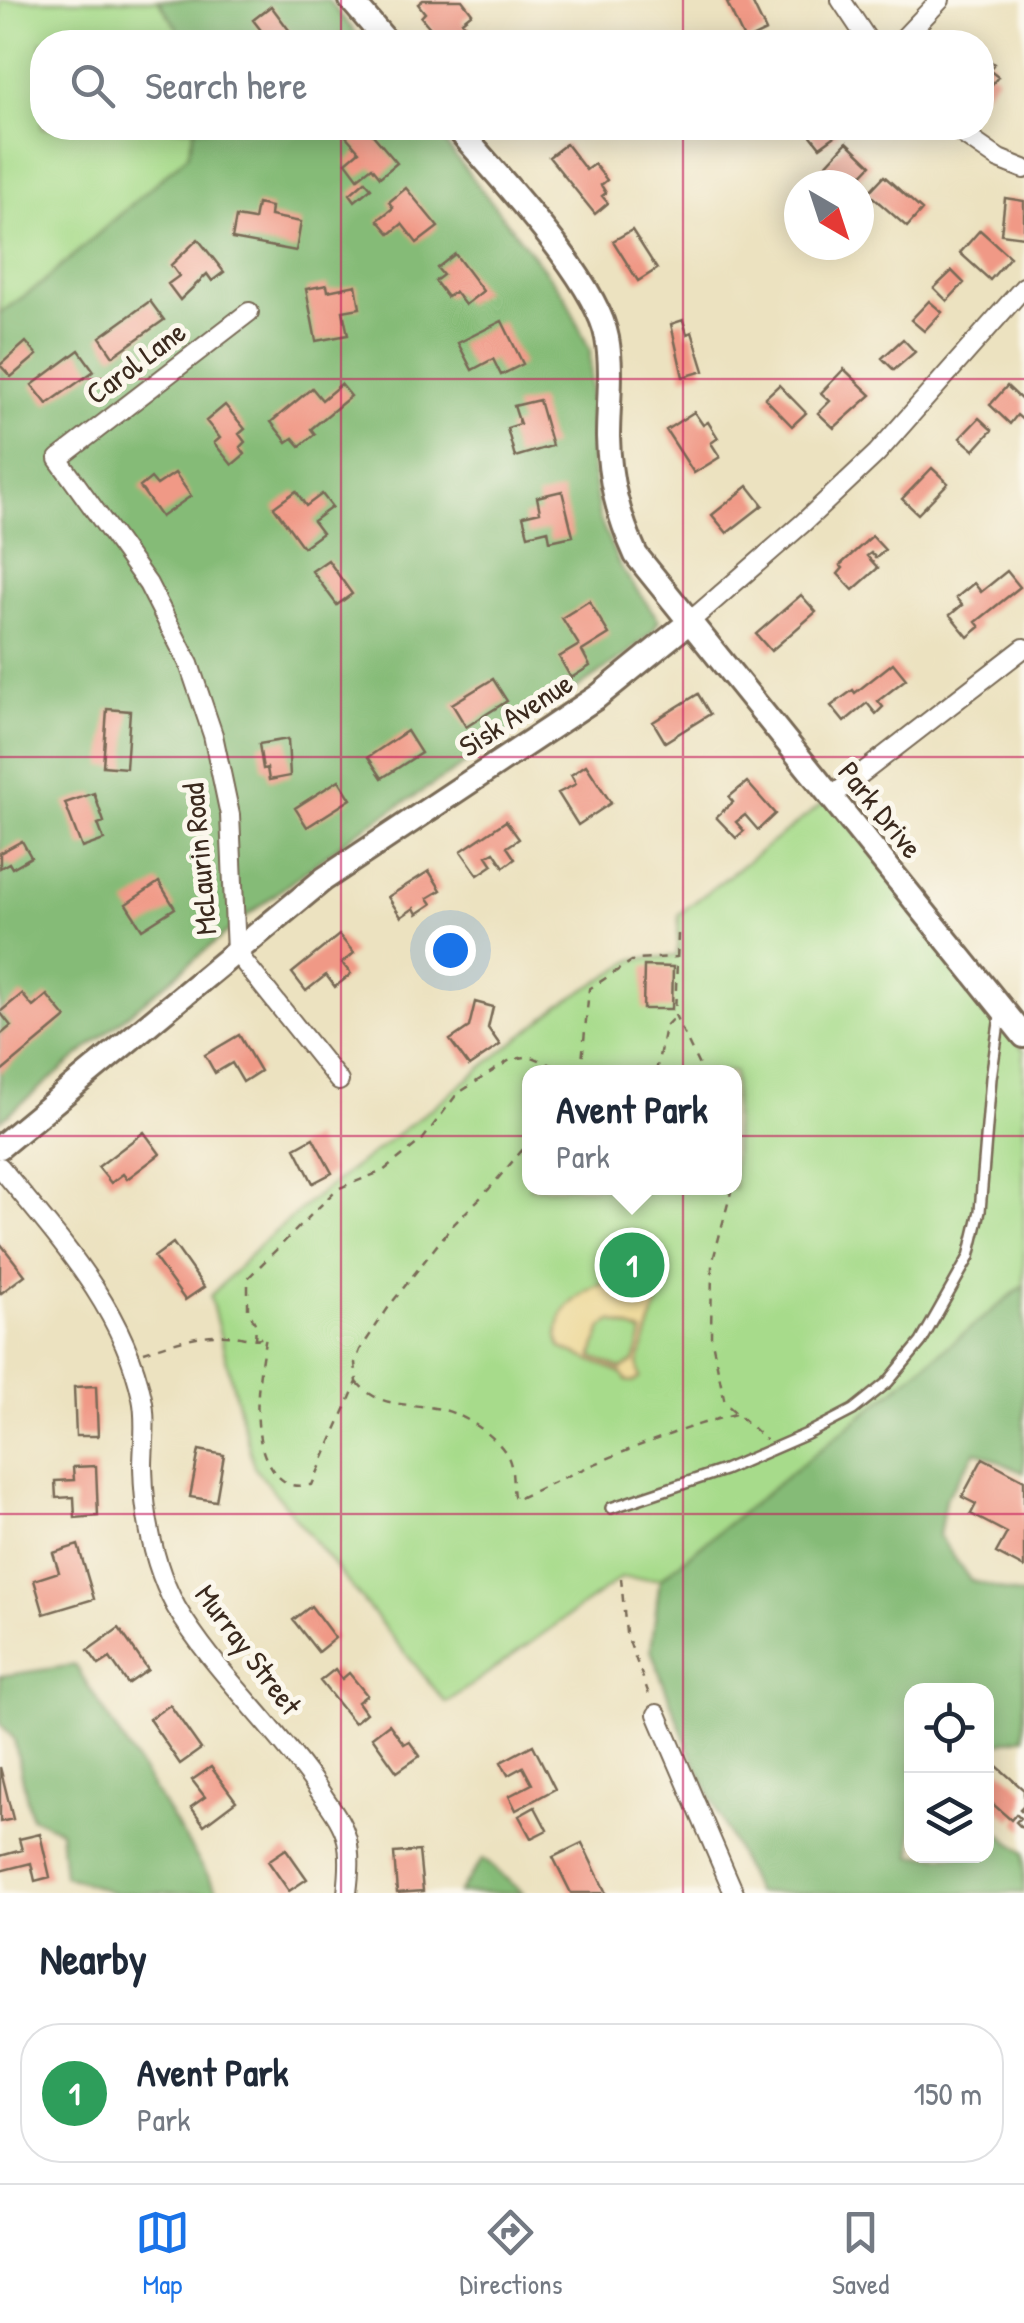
<!DOCTYPE html>
<html lang="en">
<head>
<meta charset="utf-8">
<style>
	:root { --surface:#fff; --page:#f2f2f3; --text:#1f2937; --muted:#747a83; --line:#e0e1e3; --accent:#1a73e8 }
	body { margin:0; font-family:"Patrick Hand",sans-serif; background:var(--page); color:var(--text) }
	.controls { position:absolute; right:30px; bottom:30px; display:grid; overflow:hidden; border-radius:20px; box-shadow:0 5px 25px #0003 }
	.controls button { width:90px; height:90px; display:grid; place-items:center; padding:0; border:0; border-bottom:2px solid var(--line); background:var(--surface); color:var(--text); font:50px sans-serif }
	.compass { position:absolute; left:784px; top:170px; width:90px; height:90px; border-radius:50%; background:var(--surface); box-shadow:0 5px 25px #0003; rotate:141deg }
	.you { position:absolute; left:450px; top:950px; width:35px; height:35px; margin:-25px; border:8px solid #fff; border-radius:50%; background:#1a73e8; box-shadow:0 0 0 15px #1a73e833 }
	.badge { display:grid; place-items:center; width:65px; height:65px; border-radius:50%; background:var(--accent); color:#fff; font-size:32px; font-weight:700 }
	.pin { position:absolute; translate:-50% -50%; border:5px solid #fff; box-shadow:0 2px 10px #0006 }
	.popup { position:absolute; left:522px; top:1065px; width:220px; height:130px; box-sizing:border-box; display:grid; place-content:center; border-radius:20px; background:var(--surface); filter:drop-shadow(0 2px 8px #0005); font-size:32px; white-space:nowrap; color:var(--muted) }
	.popup b { font-size:38px; color:var(--text) }
	.popup::after { content:''; position:absolute; left:50%; top:100%; margin-left:-20px; border:20px solid transparent; border-top-color:var(--surface) }
	.list { margin:0; padding:0; list-style:none }
	h2 { display:flex; justify-content:space-between; align-items:center; height:130px; margin:0; padding:0 40px; font-size:42px }
	h2 small { font-size:32px; font-weight:400; color:var(--muted) }
	.list li { display:grid; grid-template-columns:65px 1fr auto; gap:30px; align-items:center; box-sizing:border-box; height:140px; margin:0 20px 20px; padding:0 20px; border:2px solid var(--line); border-radius:40px }
	.list b { display:block; font-size:38px; white-space:nowrap }
	.list p { margin:0; font-size:32px; white-space:nowrap; color:var(--muted) }
	.list em { font-size:32px; font-style:normal; color:var(--muted) }
	.icon { flex:none; width:55px; height:55px; fill:none; stroke:currentColor; stroke-width:2; stroke-linecap:round; stroke-linejoin:round }
	.map { position:relative; flex:none; width:1024px; height:1893px; overflow:hidden }
	.search { position:absolute; background:var(--surface); box-shadow:0 5px 25px #0003; left:30px; right:30px; top:30px; height:110px; display:flex; align-items:center; gap:25px; box-sizing:border-box; padding:0 35px; border-radius:40px; color:var(--muted); font-size:38px }
	.sheet { height:290px; background:var(--surface) }
	nav { display:flex; justify-content:space-around; align-items:center; box-sizing:border-box; height:140px; border-top:2px solid var(--line); background:var(--surface); font-size:28px; color:var(--muted) }
	nav a { display:grid; justify-items:center; gap:5px }
	nav .on { color:var(--accent) }
	.map>svg:first-child { display:block }
	.green { fill:#a7db8b; stroke:#718254; stroke-width:2.5; fill-rule:evenodd }
	.forest { fill:#85bb77; stroke:#60724a; stroke-width:2.5 }
	.sand { fill:#eeda9e; stroke:#94825e; stroke-width:2.5; fill-rule:evenodd }
	.building { fill:#f09986 }
	.lines { fill:none; stroke-linecap:round; stroke-linejoin:round }
	.service-casing { stroke:#796a57; stroke-width:14 }
	.minor-casing { stroke:#796a57; stroke-width:22 }
	.tertiary-casing { stroke:#796a57; stroke-width:28 }
	.path { stroke:#796a57; stroke-width:2.5; stroke-dasharray:8 8; stroke-linecap:butt }
	.service { stroke:#fff; stroke-width:9 }
	.minor { stroke:#fff; stroke-width:18 }
	.tertiary { stroke:#fff; stroke-width:22 }
	.grid { fill:none; stroke:#c2185b; stroke-width:2.5; stroke-opacity:0.55 }
	.labels { text-anchor:middle; stroke-width:10; stroke-linejoin:round; paint-order:stroke }
	.street-label { font-size:30px; fill:#3b2a1e; stroke:#fbf7ec }
</style>
</head>
<body>
<div class="map">
<svg width="1024" height="1893" viewBox="0 0 1024 1893">
	<rect width="100%" height="100%" fill="#fbf7ec"/>
	<filter id="ink" filterUnits="userSpaceOnUse"><feTurbulence type="fractalNoise" baseFrequency=".01" numOctaves="2"/><feDisplacementMap in="SourceGraphic" scale="20" xChannelSelector="R" yChannelSelector="G"/><feConvolveMatrix kernelMatrix="1 2 1 2 8 2 1 2 1" color-interpolation-filters="sRGB"/></filter>
	<filter id="wash" filterUnits="userSpaceOnUse"><feTurbulence type="fractalNoise" baseFrequency=".0048" numOctaves="4" result="noise"/><feDisplacementMap in="SourceGraphic" scale="40" xChannelSelector="R" yChannelSelector="G"/><feGaussianBlur stdDeviation="2.25" result="paint"/><feColorMatrix in="noise" values="0 0 0 0 0 0 0 0 0 0 0 0 0 0 0 0 0 1.4 0 .05"/><feComposite in="paint" operator="in"/></filter>
	<g filter="url(#wash)">
		<rect width="100%" height="100%" fill="#ece2c0"/>
		<path class="green" d="M 0,0 L 158,0 L 177,27 L 182,42 L 42,42 L 42,128 L 195,128 L 188,155 L 40,285 L 0,313 Z
			M 831,797 L 1024,1051 L 1024,1285 L 660,1579 L 621,1578 L 446,1703 L 254,1467 L 210,1296 L 260,1245 L 314,1198 L 433,1107 L 560,1005 L 635,959 L 677,956 L 679,914 ZM 530,1072 L 734,1072 L 734,1188 L 530,1188 Z"/>
		<path class="forest" d="M 158,0 L 328,0 L 363,42 L 182,42 L 177,27 Z
			M 195,128 L 433,128 L 565,296 L 590,351 L 592,467 L 599,517 L 620,567 L 659,620 L 653,631 L 627,654 L 488,750 L 357,832 L 248,915 L 0,1121 L 0,313 L 40,285 L 188,155 Z
			M 1024,1285 L 1024,1473 L 976,1451 L 945,1499 L 939,1536 L 970,1580 L 1024,1596 L 1024,1737 L 998,1743 L 987,1752 L 986,1690 L 912,1690 L 912,1856 L 986,1856 L 987,1823 L 1024,1853 L 1024,1893 L 756,1893 L 689,1750 L 651,1650 L 660,1579 Z
			M 75,1665 L 219,1893 L 115,1893 L 64,1876 L 60,1830 L 31,1817 L 14,1739 L 0,1723 L 0,1676 Z
			M 483,1859 L 523,1893 L 458,1893 Z"/>
		<path class="sand" d="M 608,1282 C 626,1281 649,1290 657,1306 L 638,1364 L 640,1378 L 634,1382 L 627,1381 L 621,1373 L 561,1348 C 548,1314 579,1291 608,1282 ZM 612,1321 L 643,1333 L 634,1362 L 621,1369 L 592,1357 L 602,1328 Z"/>
		<g id="blocks">
			<path class="building" d="M 423,0 L 462,0 L 472,13 L 462,21 L 470,31 L 456,42 L 450,42 L 442,33 L 437,36 L 421,17 L 425,13 L 418,4 Z
				M 734,0 L 751,0 L 766,31 L 745,41 L 727,3 Z
				M 271,6 L 298,42 L 270,42 L 253,20 Z
				M 982,54 L 994,64 L 989,70 L 998,77 L 984,94 Z
				M 352,128 L 367,128 L 397,163 L 380,177 L 372,167 L 358,178 L 346,162 L 359,151 L 344,134 Z
				M 805,128 L 833,128 L 838,134 L 820,147 Z
				M 847,142 L 871,165 L 852,185 L 836,185 L 822,169 Z
				M 566,144 L 586,170 L 594,164 L 607,180 L 601,185 L 606,193 L 602,196 L 608,203 L 595,214 L 549,157 Z
				M 884,176 L 922,210 L 907,227 L 868,193 Z
				M 365,181 L 371,188 L 355,201 L 350,194 Z
				M 406,188 L 438,227 L 417,243 L 402,224 L 390,234 L 378,220 L 393,208 L 389,202 Z
				M 1005,198 L 1024,201 L 1024,237 L 1001,234 Z
				M 257,204 L 271,207 L 270,216 L 301,222 L 296,251 L 232,239 L 236,217 L 254,220 Z
				M 632,230 L 657,269 L 638,281 L 613,241 Z
				M 980,230 L 1010,257 L 990,280 L 960,253 Z
				M 198,239 L 224,272 L 212,281 L 207,274 L 180,300 L 168,284 L 179,276 L 171,265 Z
				M 455,254 L 483,291 L 465,305 L 455,292 L 447,297 L 435,281 L 443,275 L 437,268 Z
				M 952,271 L 964,283 L 947,301 L 934,288 Z
				M 327,285 L 328,291 L 356,285 L 360,308 L 343,311 L 348,335 L 316,341 L 306,289 Z
				M 150,301 L 164,320 L 113,356 L 100,337 Z
				M 929,301 L 942,312 L 924,331 L 911,320 Z
				M 683,320 L 687,334 L 692,332 L 704,371 L 683,377 L 671,324 Z
				M 502,321 L 523,364 L 501,375 L 493,359 L 472,370 L 458,343 Z
				M 903,339 L 915,352 L 894,370 L 882,358 Z
				M 26,342 L 37,355 L 11,377 L 0,365 Z
				M 79,350 L 94,371 L 47,404 L 32,385 Z
				M 844,369 L 871,395 L 834,428 L 818,413 L 830,401 L 821,393 Z
				M 341,384 L 351,396 L 311,429 L 315,434 L 300,446 L 293,438 L 287,442 L 271,422 L 312,388 L 322,400 Z
				M 779,385 L 806,413 L 792,426 L 765,398 Z
				M 1007,386 L 1024,402 L 1024,421 L 1017,415 L 1010,424 L 990,405 Z
				M 539,400 L 552,446 L 515,457 L 507,428 L 520,424 L 514,406 Z
				M 225,405 L 245,429 L 239,434 L 245,442 L 240,447 L 245,454 L 232,465 L 214,443 L 220,438 L 206,421 Z
				M 694,412 L 703,425 L 708,422 L 718,438 L 711,443 L 720,457 L 694,473 L 666,430 Z
				M 979,418 L 992,430 L 974,450 L 960,438 Z
				M 932,468 L 948,483 L 918,514 L 902,499 Z
				M 175,473 L 191,496 L 161,517 L 140,487 L 151,478 L 157,485 Z
				M 748,486 L 763,505 L 727,533 L 712,515 Z
				M 296,491 L 306,506 L 322,494 L 332,507 L 313,521 L 322,533 L 303,547 L 274,507 Z
				M 562,491 L 573,536 L 550,541 L 548,530 L 528,535 L 523,516 L 540,512 L 537,497 Z
				M 872,536 L 885,550 L 876,558 L 871,553 L 867,556 L 878,568 L 853,590 L 838,574 L 843,568 L 840,565 Z
				M 328,560 L 352,594 L 337,605 L 312,571 Z
				M 1007,571 L 1020,587 L 976,622 L 980,627 L 968,637 L 950,615 L 962,605 L 956,598 L 974,583 L 981,592 Z
				M 801,595 L 816,612 L 771,651 L 756,634 Z
				M 589,601 L 609,634 L 582,651 L 590,666 L 571,678 L 559,657 L 579,645 L 562,618 Z
				M 893,663 L 906,679 L 878,701 L 883,707 L 876,714 L 867,703 L 844,722 L 831,706 L 853,690 L 855,693 Z
				M 493,679 L 507,701 L 466,727 L 452,704 Z
				M 698,694 L 710,714 L 665,742 L 653,722 Z
				M 107,709 L 130,711 L 126,768 L 103,766 Z
				M 407,731 L 421,753 L 382,778 L 368,757 Z
				M 288,739 L 290,776 L 269,780 L 267,768 L 263,769 L 259,744 Z
				M 586,765 L 611,803 L 578,825 L 558,793 L 576,784 L 571,775 Z
				M 339,780 L 351,799 L 307,827 L 295,808 Z
				M 747,782 L 775,814 L 758,830 L 745,815 L 736,822 L 744,831 L 736,838 L 716,817 L 733,802 L 729,797 Z
				M 94,793 L 104,822 L 98,824 L 104,840 L 82,848 L 65,803 Z
				M 506,821 L 519,839 L 507,847 L 515,859 L 504,867 L 494,852 L 487,856 L 493,865 L 478,875 L 461,851 Z
				M 22,841 L 31,857 L 12,868 L 9,863 L 0,868 L 0,853 Z
				M 429,871 L 441,890 L 428,898 L 432,904 L 417,914 L 414,908 L 401,917 L 388,897 Z
				M 159,882 L 175,908 L 142,929 L 126,904 Z
				M 339,935 L 354,953 L 342,963 L 351,974 L 335,987 L 326,975 L 306,991 L 292,973 Z
				M 644,966 L 673,967 L 672,1009 L 643,1009 Z
				M 22,994 L 33,1007 L 47,995 L 66,1018 L 0,1073 L 0,1035 L 11,1026 L 0,1012 Z
				M 475,1002 L 493,1007 L 488,1028 L 500,1045 L 469,1066 L 450,1040 L 469,1027 Z
				M 239,1035 L 260,1071 L 243,1082 L 232,1063 L 215,1073 L 205,1055 Z
				M 144,1132 L 160,1154 L 127,1179 L 123,1174 L 111,1183 L 98,1167 Z
				M 313,1138 L 332,1173 L 313,1183 L 295,1148 Z
				M 0,1243 L 25,1275 L 0,1294 Z
				M 173,1243 L 204,1287 L 185,1300 L 154,1257 Z
				M 96,1386 L 98,1436 L 76,1436 L 74,1387 Z
				M 199,1450 L 224,1455 L 216,1501 L 190,1497 Z
				M 983,1458 L 1024,1480 L 1024,1568 L 996,1553 L 1007,1533 L 971,1514 L 976,1504 L 962,1497 Z
				M 96,1466 L 98,1516 L 75,1518 L 74,1497 L 56,1498 L 55,1481 L 74,1480 L 73,1467 Z
				M 78,1545 L 94,1599 L 44,1614 L 34,1580 L 59,1572 L 53,1553 Z
				M 311,1606 L 335,1638 L 318,1652 L 293,1620 Z
				M 119,1628 L 148,1670 L 128,1684 L 110,1658 L 99,1665 L 88,1650 Z
				M 335,1669 L 342,1679 L 349,1673 L 367,1695 L 358,1702 L 366,1713 L 354,1723 L 320,1681 Z
				M 170,1705 L 201,1749 L 180,1764 L 149,1719 Z
				M 389,1724 L 404,1744 L 409,1741 L 420,1756 L 397,1772 L 372,1737 Z
				M 533,1745 L 555,1789 L 516,1810 L 509,1796 L 532,1784 L 523,1767 L 508,1775 L 501,1762 Z
				M 989,1759 L 1024,1790 L 1024,1805 L 1020,1809 L 1024,1813 L 1024,1830 L 1016,1822 L 1020,1818 L 1016,1814 L 1011,1820 L 986,1798 Z
				M 0,1767 L 13,1819 L 0,1822 Z
				M 211,1767 L 236,1801 L 204,1825 L 191,1807 L 205,1797 L 192,1780 Z
				M 535,1807 L 547,1830 L 531,1838 L 519,1816 Z
				M 40,1834 L 50,1877 L 35,1881 L 31,1863 L 0,1871 L 0,1856 L 22,1850 L 19,1839 Z
				M 582,1843 L 606,1893 L 571,1893 L 553,1857 Z
				M 286,1849 L 307,1879 L 289,1891 L 268,1861 Z
				M 419,1851 L 423,1891 L 397,1893 L 394,1853 Z"/>
		</g>
	</g>
	<g filter="url(#ink)">
		<use href="#blocks" fill-opacity="0" stroke="#796a57" stroke-width="2.5"/>
		<g class="lines">
			<g class="service-casing">
				<path id="service" d="M 611,1508 L 724,1470 L 807,1434 L 853,1410 L 888,1382 L 921,1342 L 969,1257 L 980,1211 L 991,1078 L 1000,1016"/>
			</g>
			<g class="minor-casing">
				<path id="minor" d="M 841,0 L 869,42
					M 900,42 L 940,0
					M 954,128 L 999,159 L 1024,169
					M 249,312 L 58,459 L 148,584 L 189,664 L 213,735 L 230,815 L 236,952 L 339,1081
					M 688,623 L 803,523 L 877,453 L 1024,287
					M 831,797 L 1024,648
					M 0,1167 C 57,1237 123,1307 142,1398 C 147,1420 143,1445 143,1467 C 144,1515 153,1564 176,1607 C 212,1669 275,1726 317,1787 C 328,1804 342,1820 347,1840 C 351,1857 349,1876 347,1893
					M 657,1714 L 734,1893"/>
			</g>
			<g class="tertiary-casing">
				<path id="tertiary" d="M 351,0 L 387,42
					M 457,128 C 497,176 596,278 607,338 C 613,370 608,404 608,437 C 609,480 618,515 636,555 L 1024,1036
					M 0,1147 L 324,879 L 597,697 L 688,623"/>
			</g>
			<path class="path" d="M 678,934 L 675,1015 L 702,1072
				M 581,1072 L 589,989 L 635,959 L 677,957
				M 656,1072 L 665,1027 L 674,1017
				M 732,1188 L 712,1264 L 711,1336 L 725,1403 L 766,1440
				M 255,1339 L 256,1325 L 248,1310 L 248,1278 L 337,1189 L 383,1171 L 423,1139 L 457,1094 L 510,1060 L 530,1056 L 551,1065 L 558,1072
				M 144,1352 C 169,1344 199,1333 226,1335 C 241,1335 250,1343 266,1336 C 258,1376 244,1462 289,1484 C 295,1487 305,1485 312,1485 L 357,1382 L 355,1363 L 360,1350 L 390,1305 L 452,1226 L 489,1189 L 530,1141
				M 357,1382 C 381,1411 411,1401 444,1410 C 465,1415 496,1436 507,1455 C 515,1469 511,1488 515,1500 C 588,1466 657,1435 735,1414
				M 621,1578 L 626,1633 L 650,1697"/>
			<use href="#service" class="service"/>
			<use href="#minor" class="minor"/>
			<use href="#tertiary" class="tertiary"/>
		</g>
	</g>
	<path class="grid" d="M 341,0 L 341,42M 683,0 L 683,42M 341,128 L 341,1893M 683,128 L 683,1893M 0,379 L 1024,379M 0,757 L 1024,757M 0,1136 L 1024,1136M 0,1514 L 1024,1514"/>
	<g class="labels">
		<g class="street-label">
			<text transform="translate(136 363) rotate(-37)" y="10">Carol Lane</text>
			<text transform="translate(516 715) rotate(-33)" y="10">Sisk Avenue</text>
			<text transform="translate(880 810) rotate(51)" y="10">Park Drive</text>
			<text transform="translate(200 859) rotate(-95)" y="10">McLaurin Road</text>
			<text transform="translate(248 1650) rotate(53)" y="10">Murray Street</text>
		</g>
	</g>
</svg>
<div class="controls">
<button><svg class="icon" aria-label="locate" viewBox="0 0 24 24"><circle cx="12" cy="12" r="6"/><path d="M12 2v4M12 18v4M2 12h4M18 12h4"/></svg></button>
<button><svg class="icon" aria-label="layers" viewBox="0 0 24 24"><path d="M12 4l9 5-9 5-9-5zM3 14l9 5 9-5"/></svg></button>
</div>
<svg class="compass" viewBox="-18 -18 36 36"><path d="M0-13l5 13h-10z" fill="#e53935"/><path d="M0 13l5-13h-10z" fill="#747a83"/></svg>
<div class="you"></div>
<div class="pin badge" style="left:632px;top:1265px;background:#2e9e5b">1</div>
<div class="popup"><b>Avent Park</b>Park</div>
<div class="search"><svg class="icon" aria-label="search" viewBox="0 0 24 24"><circle cx="10" cy="10" r="6"/><path d="M15 15l6 6"/></svg>Search here</div>
</div>
<section class="sheet">
<h2>Nearby<small></small></h2>
<ul class="list">
<li><span class="badge" style="background:#2e9e5b">1</span><div><b>Avent Park</b><p>Park</p></div><em>150 m</em></li>
</ul>
</section>
<nav>
<a class="on"><svg class="icon" aria-label="map" viewBox="0 0 24 24"><path d="M3 6l6-2 6 2 6-2v14l-6 2-6-2-6 2zM9 4v14M15 6v14"/></svg>Map</a>
<a><svg class="icon" aria-label="directions" viewBox="0 0 24 24"><path d="M12 3l9 9-9 9-9-9zM9 14v-3h6M13 9l2 2-2 2"/></svg>Directions</a>
<a><svg class="icon" aria-label="saved" viewBox="0 0 24 24"><path d="M7 4h10v16l-5-4-5 4z"/></svg>Saved</a>
</nav>
</body>
</html>
